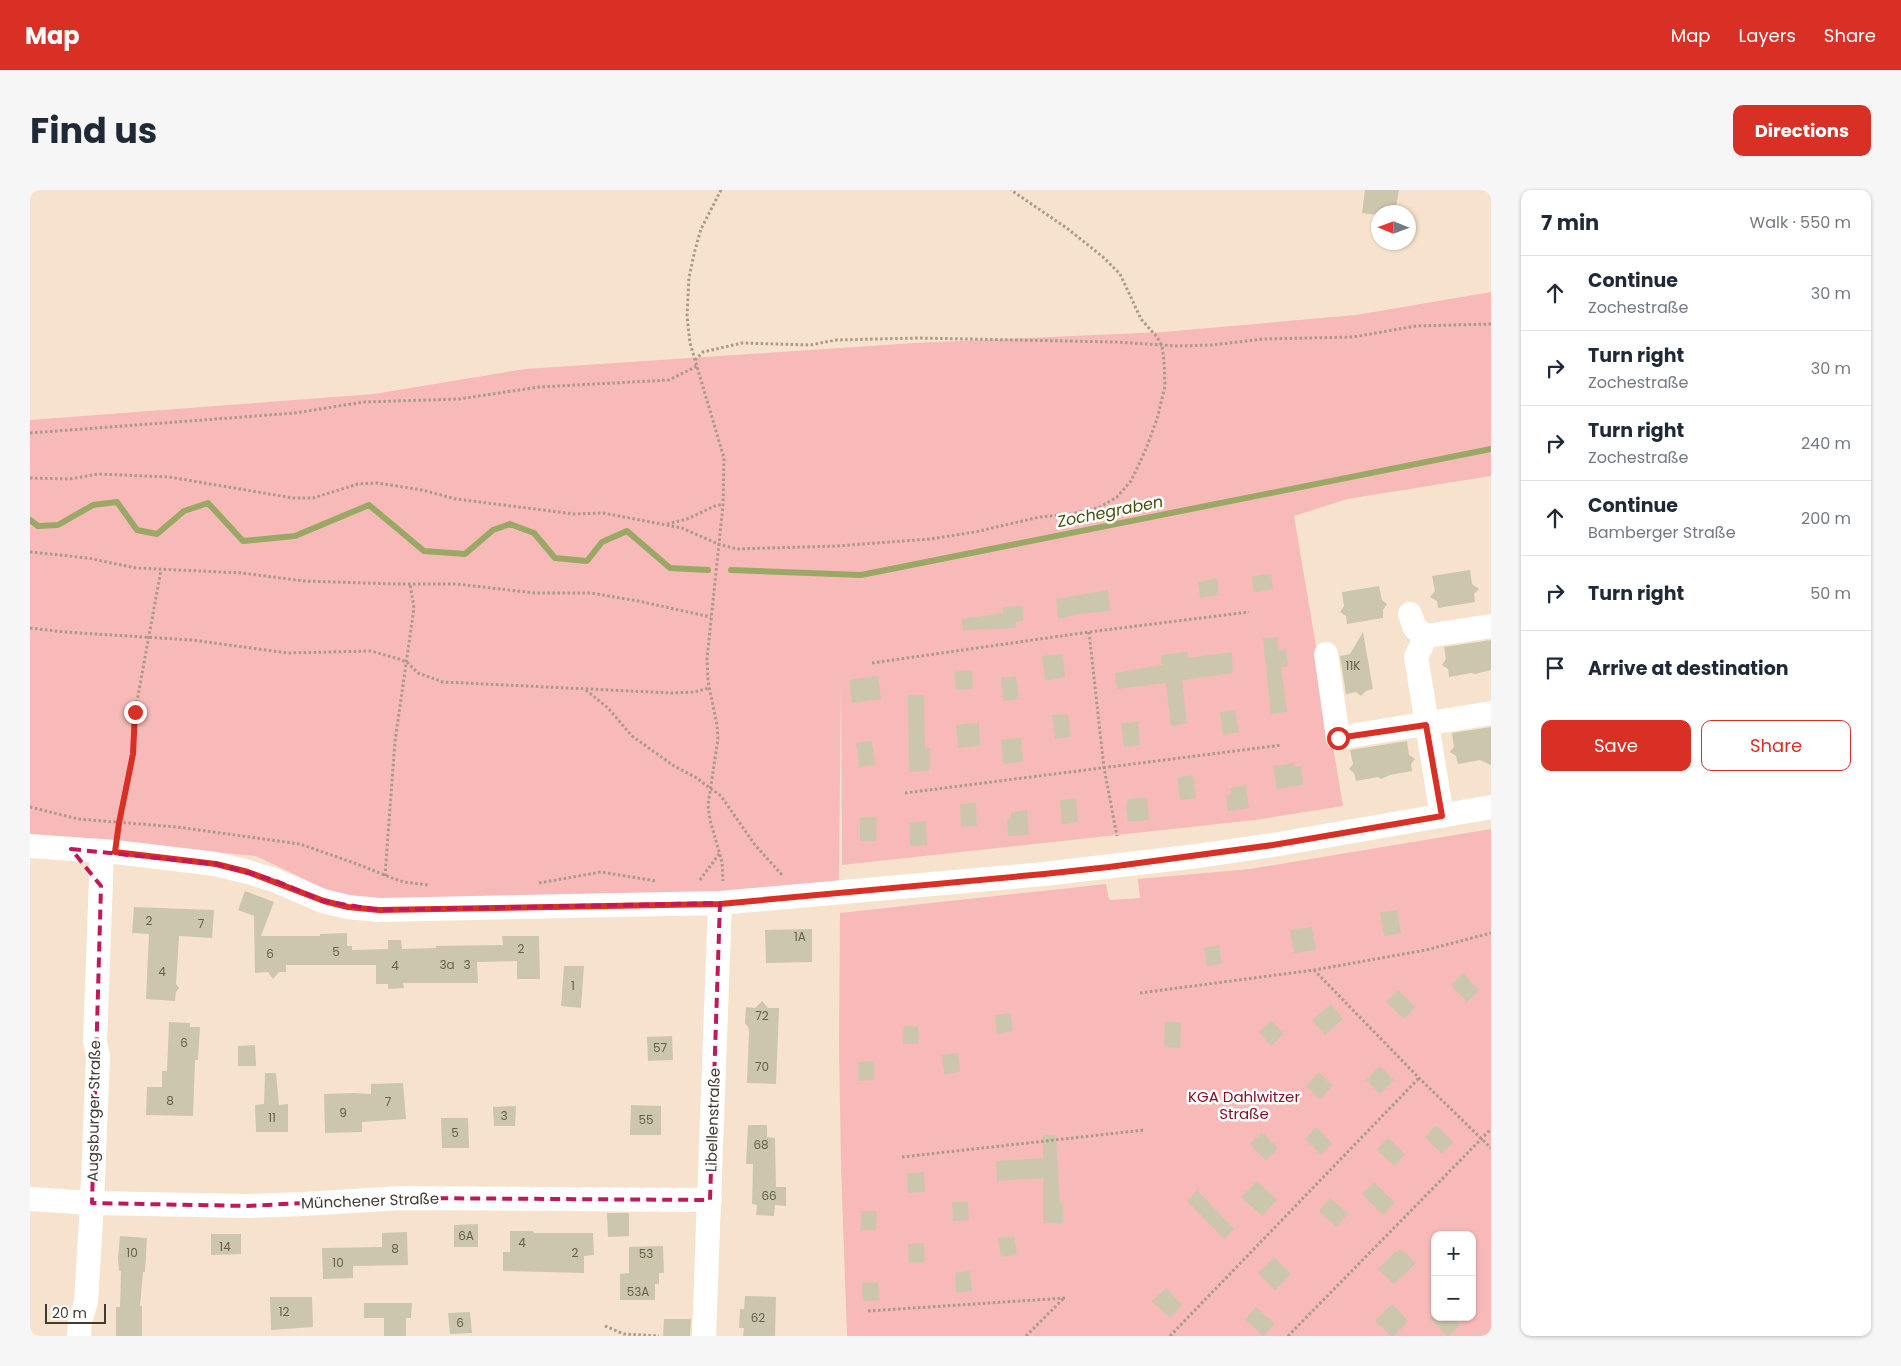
<!DOCTYPE html>
<html lang="en">
<head>
<meta charset="utf-8">
<style>
	:root { --surface:#fff; --page:#f6f6f7; --text:#1f2937; --muted:#747a83; --line:#e0e1e3; --accent:#d93025 }
	body { margin:0; font-family:Poppins,sans-serif; background:var(--page); color:var(--text) }
	.controls { position:absolute; right:15px; bottom:15px; display:grid; overflow:hidden; border-radius:10px; box-shadow:0 1px 4px #0004 }
	.controls button { width:45px; height:45px; display:grid; place-items:center; padding:0; border:0; border-bottom:1px solid var(--line); background:var(--surface); color:var(--text); font:25px sans-serif }
	.compass { position:absolute; left:1341px; top:15px; width:45px; height:45px; border-radius:50%; background:var(--surface); box-shadow:0 1px 4px #0004; rotate:271deg }
	.scale { position:absolute; left:15px; bottom:12px; width:61px; box-sizing:border-box; padding-left:5px; border:2px solid #433b32; border-top:0; font-size:14px; line-height:18px; white-space:nowrap; color:#433b32; -webkit-text-stroke:4px #fff; paint-order:stroke }
	.stop { position:absolute; width:15px; height:15px; margin:-11px; border:4px solid #d93025; border-radius:50%; background:#fff }
	.stop.end { background:#d93025; border-color:#fff; box-shadow:0 1px 5px #0008 }
	.list { margin:0; padding:0; list-style:none }
	h2 { display:flex; justify-content:space-between; align-items:center; height:65px; margin:0; padding:0 20px; font-size:21px }
	h2 small { font-size:16px; font-weight:400; color:var(--muted) }
	.list li { display:grid; grid-template-columns:32px 1fr auto; gap:15px; align-items:center; box-sizing:border-box; height:75px; padding:0 20px; border-top:1px solid var(--line) }
	.list b { display:block; font-size:19px; white-space:nowrap }
	.list p { margin:0; font-size:16px; white-space:nowrap; color:var(--muted) }
	.list em { font-size:16px; font-style:normal; color:var(--muted) }
	.actions { display:flex; gap:10px; padding:15px 20px }
	.actions a { flex:1; padding:11px 0; border:1px solid var(--accent); border-radius:10px; text-align:center; font-size:18px; color:var(--accent) }
	.actions .main { background:var(--accent); color:#fff }
	.icon { flex:none; width:28px; height:28px; fill:none; stroke:currentColor; stroke-width:2; stroke-linecap:round; stroke-linejoin:round }
	.map { position:relative; flex:none; width:1461px; height:1146px; overflow:hidden; border-radius:10px }
	header { display:flex; align-items:center; gap:30px; box-sizing:border-box; height:70px; padding:0 25px; background:var(--accent); color:#fff }
	header strong { font-size:24px }
	nav { display:flex; gap:28px; margin-inline-start:auto; font-size:18px }
	.intro { display:flex; align-items:center; justify-content:space-between; box-sizing:border-box; height:120px; padding:0 30px }
	h1 { margin:0; font-size:35px }
	.button { padding:12px 22px; border-radius:10px; background:var(--accent); color:#fff; font-size:18px; font-weight:700 }
	main { display:flex; gap:30px; padding:0 30px }
	aside { flex:1; background:var(--surface); border-radius:10px; box-shadow:0 1px 4px #0004 }
	.map>svg:first-child { display:block }
	.green { fill:#f7bab9; fill-rule:evenodd }
	.lines { fill:none; stroke-linecap:round; stroke-linejoin:round }
	.stream { stroke:#9aa865; stroke-width:6 }
	.building { fill:#ccc6ac }
	.path { stroke:#a99a8a; stroke-width:3; stroke-dasharray:2.5 2.5; stroke-linecap:butt }
	.minor { stroke:#fff; stroke-width:24 }
	.route { stroke:#d93025; stroke-width:6 }
	.marked { fill:none; stroke:#c2185b; stroke-width:4; stroke-dasharray:10 6; stroke-linejoin:round }
	.labels { text-anchor:middle; stroke-width:5; stroke-linejoin:round; paint-order:stroke }
	.number-label { font-size:12px; fill:#655e50 }
	.park-label { font-size:15px; fill:#870e23; stroke:#fff }
	.street-label { font-size:15px; fill:#433b32; stroke:#fff }
	.water-label { font-size:16px; font-style:italic; fill:#43510d; stroke:#fff }
</style>
</head>
<body>
<header>
<strong>Map</strong>
<nav><a>Map</a><a>Layers</a><a>Share</a></nav>
</header>
<div class="intro"><h1>Find us</h1><a class="button">Directions</a></div>
<main>
<div class="map">
<svg width="1461" height="1146" viewBox="0 0 1461 1146">
	<rect width="100%" height="100%" fill="#f7e3cd"/>
	<path class="green" d="M 1461,102 L 1461,286 L 1317,309 L 1264,326 L 1313,616 L 1225,630 L 812,675 L 811,488 L 809,691 L 696,703 L 318,710 L 226,666 L 0,646 L 0,230 L 344,204 L 495,179 L 884,153 L 1133,142 L 1326,125 Z
		M 1461,639 L 1461,1146 L 817,1146 L 811,977 L 809,854 L 810,723 L 1076,694 L 1079,710 L 1110,708 L 1108,689 L 1220,679 ZM 1405,1045 L 1442,1045 L 1442,1127 L 1405,1127 Z"/>
	<g class="lines">
		<path class="stream" d="M 0,330 L 8,336 L 28,335 L 63,315 L 87,312 L 107,340 L 127,344 L 154,321 L 178,313 L 213,351 L 265,346 L 339,315 L 394,361 L 435,364 L 463,340 L 480,334 L 504,343 L 525,368 L 557,371 L 572,352 L 597,341 L 640,378 L 678,380
			M 701,380 L 831,385 L 1461,259"/>
	</g>
	<path class="building" d="M 1335,0 L 1369,0 L 1365,22 L 1348,22 L 1348,25 L 1332,23 Z
		M 1440,380 L 1442,394 L 1449,399 L 1444,404 L 1445,412 L 1408,418 L 1407,411 L 1400,407 L 1405,401 L 1402,386 Z
		M 1241,384 L 1243,399 L 1224,402 L 1222,386 Z
		M 1187,388 L 1189,405 L 1170,408 L 1168,392 Z
		M 1349,396 L 1352,410 L 1357,414 L 1353,420 L 1353,428 L 1317,434 L 1316,426 L 1310,422 L 1314,416 L 1312,402 Z
		M 1078,400 L 1080,421 L 1048,424 L 1028,429 L 1026,409 Z
		M 993,416 L 993,431 L 986,432 L 986,438 L 933,440 L 932,429 L 973,423 L 973,417 Z
		M 1333,442 L 1343,499 L 1336,501 L 1331,506 L 1326,502 L 1316,504 L 1310,466 L 1320,464 Z
		M 1247,447 L 1249,460 L 1256,459 L 1258,476 L 1251,477 L 1257,522 L 1241,524 L 1233,448 Z
		M 1461,450 L 1461,480 L 1445,484 L 1441,483 L 1419,487 L 1418,479 L 1412,475 L 1416,469 L 1414,457 Z
		M 1157,462 L 1158,468 L 1202,462 L 1203,483 L 1152,490 L 1157,533 L 1141,536 L 1136,493 L 1087,499 L 1085,483 L 1132,475 L 1131,465 Z
		M 1033,464 L 1035,487 L 1015,490 L 1012,466 Z
		M 942,480 L 943,499 L 926,500 L 924,481 Z
		M 848,486 L 851,509 L 822,513 L 819,490 Z
		M 986,486 L 989,509 L 973,511 L 971,488 Z
		M 878,505 L 894,505 L 895,558 L 900,558 L 900,581 L 879,582 Z
		M 1205,520 L 1209,542 L 1193,545 L 1190,522 Z
		M 1038,524 L 1041,547 L 1025,549 L 1022,525 Z
		M 1108,531 L 1110,555 L 1094,557 L 1091,534 Z
		M 949,533 L 950,556 L 928,558 L 926,535 Z
		M 1461,537 L 1461,575 L 1450,570 L 1428,574 L 1426,566 L 1420,562 L 1424,557 L 1422,543 Z
		M 991,548 L 993,572 L 973,574 L 971,550 Z
		M 842,551 L 845,575 L 829,577 L 826,553 Z
		M 1377,551 L 1379,565 L 1385,569 L 1381,574 L 1382,581 L 1360,585 L 1351,589 L 1348,587 L 1326,591 L 1324,583 L 1319,579 L 1323,574 L 1320,560 Z
		M 1264,573 L 1264,577 L 1271,576 L 1273,595 L 1247,599 L 1243,576 Z
		M 1163,585 L 1166,608 L 1150,610 L 1147,587 Z
		M 1216,595 L 1219,618 L 1198,621 L 1196,606 L 1201,605 L 1200,598 Z
		M 1117,607 L 1119,630 L 1098,632 L 1096,617 L 1098,609 Z
		M 1046,608 L 1048,632 L 1032,634 L 1030,610 Z
		M 946,613 L 947,636 L 931,637 L 930,614 Z
		M 997,620 L 999,645 L 978,646 L 977,630 L 981,629 L 981,622 Z
		M 830,627 L 847,627 L 846,651 L 830,651 Z
		M 896,631 L 897,655 L 880,656 L 880,633 Z
		M 215,701 L 244,712 L 231,746 L 290,746 L 290,744 L 317,743 L 317,756 L 322,756 L 322,760 L 358,759 L 358,750 L 371,750 L 372,759 L 406,758 L 406,756 L 473,755 L 472,746 L 509,746 L 510,789 L 487,789 L 487,771 L 447,772 L 448,793 L 373,793 L 374,798 L 358,799 L 358,794 L 346,794 L 346,775 L 256,775 L 256,782 L 249,782 L 243,789 L 238,782 L 225,783 L 224,726 L 208,720 Z
		M 104,717 L 184,720 L 182,748 L 149,746 L 146,794 L 149,798 L 146,802 L 145,811 L 116,809 L 119,744 L 102,743 Z
		M 1367,720 L 1371,743 L 1354,746 L 1350,722 Z
		M 1282,737 L 1286,760 L 1264,763 L 1260,740 Z
		M 782,739 L 782,772 L 736,773 L 735,740 Z
		M 1189,755 L 1192,774 L 1177,776 L 1174,758 Z
		M 534,776 L 554,776 L 551,818 L 531,816 Z
		M 1433,783 L 1449,800 L 1437,812 L 1421,795 Z
		M 1368,800 L 1385,817 L 1374,829 L 1356,812 Z
		M 732,811 L 738,818 L 749,818 L 746,894 L 717,893 L 719,841 L 718,837 L 715,833 L 716,817 L 725,818 Z
		M 1301,814 L 1313,829 L 1295,845 L 1282,830 Z
		M 980,823 L 983,841 L 967,844 L 965,825 Z
		M 1241,830 L 1254,844 L 1241,856 L 1229,842 Z
		M 139,832 L 160,833 L 160,837 L 170,837 L 168,870 L 165,870 L 163,926 L 116,925 L 117,897 L 132,897 L 132,881 L 137,881 Z
		M 1135,832 L 1151,832 L 1150,858 L 1134,857 Z
		M 873,836 L 888,836 L 889,854 L 873,854 Z
		M 642,846 L 643,870 L 618,871 L 617,847 Z
		M 225,855 L 226,876 L 208,876 L 208,856 Z
		M 928,863 L 930,882 L 914,884 L 912,865 Z
		M 844,871 L 844,890 L 828,891 L 828,872 Z
		M 1350,876 L 1364,890 L 1350,904 L 1336,890 Z
		M 1289,882 L 1302,896 L 1290,910 L 1276,896 Z
		M 235,883 L 246,883 L 249,915 L 258,914 L 258,942 L 226,942 L 225,915 L 234,914 Z
		M 373,893 L 376,929 L 332,932 L 332,942 L 295,943 L 294,904 L 324,903 L 341,904 L 341,894 Z
		M 601,915 L 631,916 L 631,945 L 600,945 Z
		M 486,916 L 485,936 L 464,936 L 463,917 Z
		M 411,928 L 438,928 L 439,958 L 412,958 Z
		M 718,935 L 737,935 L 737,947 L 745,948 L 746,997 L 756,997 L 756,1016 L 745,1015 L 744,1026 L 726,1025 L 727,1015 L 722,1014 L 723,974 L 716,974 Z
		M 1406,935 L 1423,952 L 1412,964 L 1395,947 Z
		M 1286,937 L 1302,953 L 1291,965 L 1275,949 Z
		M 1232,942 L 1248,958 L 1236,971 L 1220,954 Z
		M 1013,945 L 1026,945 L 1030,1013 L 1033,1013 L 1033,1033 L 1013,1033 L 1013,988 L 967,991 L 966,971 L 1013,968 Z
		M 1358,948 L 1375,964 L 1364,976 L 1347,960 Z
		M 894,982 L 895,1002 L 878,1003 L 877,983 Z
		M 1227,991 L 1247,1010 L 1232,1026 L 1211,1007 Z
		M 1344,992 L 1365,1013 L 1353,1025 L 1332,1004 Z
		M 1167,1000 L 1204,1039 L 1194,1049 L 1157,1011 Z
		M 1300,1008 L 1318,1023 L 1307,1037 L 1289,1021 Z
		M 922,1012 L 938,1012 L 939,1030 L 923,1031 Z
		M 831,1021 L 847,1021 L 846,1040 L 831,1040 Z
		M 577,1023 L 599,1023 L 599,1046 L 578,1047 Z
		M 448,1034 L 448,1057 L 424,1057 L 424,1035 Z
		M 480,1041 L 503,1041 L 504,1043 L 563,1043 L 564,1065 L 554,1066 L 554,1083 L 473,1081 L 473,1062 L 480,1062 Z
		M 377,1042 L 378,1075 L 323,1076 L 323,1088 L 293,1089 L 292,1058 L 352,1057 L 352,1043 Z
		M 181,1044 L 211,1044 L 211,1064 L 181,1065 Z
		M 90,1046 L 117,1048 L 115,1082 L 113,1082 L 110,1116 L 112,1116 L 112,1146 L 86,1146 L 86,1117 L 90,1117 L 91,1081 L 89,1081 L 88,1068 Z
		M 984,1046 L 987,1065 L 971,1067 L 968,1048 Z
		M 894,1053 L 895,1072 L 879,1073 L 878,1054 Z
		M 633,1056 L 634,1083 L 629,1083 L 629,1094 L 625,1094 L 625,1110 L 590,1110 L 590,1084 L 599,1083 L 599,1057 Z
		M 1371,1059 L 1386,1073 L 1364,1094 L 1348,1079 L 1366,1061 L 1368,1062 Z
		M 1244,1067 L 1261,1084 L 1245,1100 L 1228,1083 Z
		M 940,1081 L 942,1101 L 926,1103 L 925,1083 Z
		M 848,1092 L 849,1110 L 833,1111 L 832,1093 Z
		M 1136,1098 L 1152,1115 L 1140,1128 L 1122,1111 Z
		M 715,1106 L 746,1107 L 745,1146 L 713,1146 L 714,1138 L 709,1138 L 710,1119 L 714,1119 Z
		M 240,1107 L 282,1107 L 283,1137 L 241,1140 Z
		M 334,1113 L 382,1113 L 381,1128 L 376,1128 L 376,1146 L 354,1146 L 354,1128 L 334,1128 Z
		M 1362,1114 L 1378,1131 L 1364,1146 L 1361,1146 L 1345,1131 Z
		M 1226,1117 L 1245,1134 L 1233,1146 L 1215,1129 Z
		M 440,1122 L 442,1143 L 420,1144 L 418,1123 Z
		M 1399,1127 L 1423,1127 L 1430,1135 L 1419,1146 L 1417,1146 Z
		M 634,1129 L 661,1129 L 660,1146 L 633,1146 Z"/>
	<g class="lines">
		<path class="path" d="M 691,0 L 671,39 L 665,60 L 659,87 L 657,126 L 660,153 L 694,268 L 693,315 L 677,469 L 678,491 L 687,535 L 688,549 L 678,615 L 680,630 L 692,672 L 693,691
			M 665,170 L 673,162 L 712,153 L 780,155 L 806,150 L 888,148 L 1086,152 L 1147,156 L 1182,155 L 1233,149 L 1323,147 L 1386,136 L 1461,134
			M 0,243 L 265,223 L 334,212 L 429,209 L 509,197 L 639,190 L 667,176
			M 0,288 L 40,289 L 68,284 L 139,287 L 263,308 L 283,308 L 328,294 L 347,293 L 392,300 L 426,309 L 544,324 L 573,323 L 652,338 L 688,354 L 707,359 L 807,356 L 900,349 L 945,342 L 1010,327 L 1042,324 L 1070,317 L 1087,307 L 1101,291 L 1116,259 L 1127,229 L 1135,196 L 1134,170 L 1132,156 L 1127,147 L 1111,129 L 1090,84 L 1073,67 L 1038,39 L 981,0
			M 637,334 L 657,329 L 687,315 L 693,315
			M 0,362 L 58,368 L 106,378 L 212,383 L 274,391 L 367,394 L 426,394 L 505,403 L 561,403 L 608,411 L 681,427
			M 0,438 L 34,442 L 162,450 L 258,463 L 341,461 L 369,469 L 378,473 L 388,483 L 413,492 L 642,503 L 664,502 L 679,498
			M 1059,442 L 1074,578 L 1087,646
			M 842,473 L 1059,442 L 1219,422
			M 556,500 L 578,518 L 602,546 L 644,576 L 665,587 L 691,606 L 725,655 L 753,686
			M 875,603 L 1252,555
			M 0,617 L 48,629 L 147,637 L 270,654 L 327,674 L 362,688 L 374,692 L 398,695
			M 88,641 L 103,564 L 105,522 L 131,380
			M 355,686 L 365,551 L 384,418 L 380,394
			M 670,690 L 689,664
			M 509,693 L 571,682 L 626,691
			M 1284,780 L 1389,888 L 1461,958
			M 1110,803 L 1284,780 L 1396,760 L 1461,743
			M 872,967 L 1114,940
			M 838,1121 L 1035,1108
			M 575,1136 L 594,1144 L 629,1146
			M 996,1146 L 1034,1108
			M 1140,1146 L 1389,888
			M 1258,1146 L 1461,939"/>
		<path class="minor" d="M 1380,424 L 1385,438 L 1396,446 L 1386,467 L 1412,626
			M 1396,446 L 1461,436
			M 1296,464 L 1308,548 L 1461,523
			M 0,656 L 85,662 L 186,674 L 218,682 L 244,690 L 293,711 L 318,717 L 349,720 L 690,713 L 1014,684 L 1167,666 L 1243,655 L 1461,617
			M 0,1009 L 62,1013 L 217,1016 L 274,1014 L 371,1008 L 680,1010
			M 49,1146 L 50,1131 L 56,1112 L 62,1013 L 68,866 L 65,852 L 72,661
			M 674,1146 L 690,713"/>
	</g>
	<g class="lines">
		<path class="route" d="M 105,522 L 103,564 L 89,633 L 85,662 L 186,674 L 218,682 L 294,711 L 318,717 L 349,720 L 690,714 L 1014,684 L 1079,677 L 1243,655 L 1412,626 L 1396,535 L 1308,548"/>
	</g>
	<path class="marked" d="M 41,659 L 186,674 L 244,690 L 293,711 L 349,720 L 690,713 L 680,1010 L 371,1008 L 217,1016 L 62,1013 L 71,696 Z"/>
	<g class="labels">
		<g class="number-label">
			<text x="1323" y="480">11K</text>
			<text x="119" y="735">2</text>
			<text x="171" y="738">7</text>
			<text x="770" y="751">1A</text>
			<text x="491" y="763">2</text>
			<text x="306" y="766">5</text>
			<text x="240" y="768">6</text>
			<text x="417" y="779">3a</text>
			<text x="437" y="779">3</text>
			<text x="365" y="780">4</text>
			<text x="132" y="786">4</text>
			<text x="543" y="800">1</text>
			<text x="732" y="830">72</text>
			<text x="154" y="857">6</text>
			<text x="630" y="862">57</text>
			<text x="732" y="881">70</text>
			<text x="140" y="915">8</text>
			<text x="358" y="916">7</text>
			<text x="313" y="927">9</text>
			<text x="474" y="930">3</text>
			<text x="242" y="932">11</text>
			<text x="616" y="934">55</text>
			<text x="425" y="947">5</text>
			<text x="731" y="959">68</text>
			<text x="739" y="1010">66</text>
			<text x="436" y="1050">6A</text>
			<text x="492" y="1057">4</text>
			<text x="195" y="1061">14</text>
			<text x="365" y="1063">8</text>
			<text x="102" y="1067">10</text>
			<text x="545" y="1067">2</text>
			<text x="616" y="1068">53</text>
			<text x="308" y="1077">10</text>
			<text x="608" y="1106">53A</text>
			<text x="254" y="1126">12</text>
			<text x="728" y="1132">62</text>
			<text x="430" y="1137">6</text>
		</g>
		<g class="park-label">
			<text x="1214" y="912">KGA Dahlwitzer<tspan x="1214" dy="17">Straße</tspan></text>
		</g>
		<g class="street-label">
			<text transform="translate(64 921) rotate(-89)" y="5">Augsburger Straße</text>
			<text transform="translate(683 930) rotate(-88)" y="5">Libellenstraße</text>
			<text transform="translate(340 1011) rotate(-2)" y="5">Münchener Straße</text>
		</g>
		<g class="water-label">
			<text transform="translate(1080 321) rotate(-11)" y="6">Zochegraben</text>
		</g>
	</g>
</svg>
<div class="controls">
<button>+</button>
<button>−</button>
</div>
<svg class="compass" viewBox="-18 -18 36 36"><path d="M0-13l5 13h-10z" fill="#e53935"/><path d="M0 13l5-13h-10z" fill="#747a83"/></svg>
<div class="scale">20 m</div>
<div class="stop" style="left:1308px;top:548px"></div>
<div class="stop end" style="left:105px;top:522px"></div>
</div>
<aside>
<h2>7 min<small>Walk · 550 m</small></h2>
<ul class="list">
<li><svg class="icon" aria-label="ahead" viewBox="0 0 24 24"><path d="M12 20V5M6 11l6-6 6 6"/></svg><div><b>Continue</b><p>Zochestraße</p></div><em>30 m</em></li>
<li><svg class="icon" aria-label="right" viewBox="0 0 24 24"><path d="M7 20v-9h11M14 6l5 5-5 5"/></svg><div><b>Turn right</b><p>Zochestraße</p></div><em>30 m</em></li>
<li><svg class="icon" aria-label="right" viewBox="0 0 24 24"><path d="M7 20v-9h11M14 6l5 5-5 5"/></svg><div><b>Turn right</b><p>Zochestraße</p></div><em>240 m</em></li>
<li><svg class="icon" aria-label="ahead" viewBox="0 0 24 24"><path d="M12 20V5M6 11l6-6 6 6"/></svg><div><b>Continue</b><p>Bamberger Straße</p></div><em>200 m</em></li>
<li><svg class="icon" aria-label="right" viewBox="0 0 24 24"><path d="M7 20v-9h11M14 6l5 5-5 5"/></svg><div><b>Turn right</b></div><em>50 m</em></li>
<li><svg class="icon" aria-label="arrive" viewBox="0 0 24 24"><path d="M6 21V4h12l-3 4 3 4H6"/></svg><div><b>Arrive at destination</b></div></li>
</ul>
<div class="actions"><a class="main">Save</a><a>Share</a></div>
</aside>
</main>
</body>
</html>
